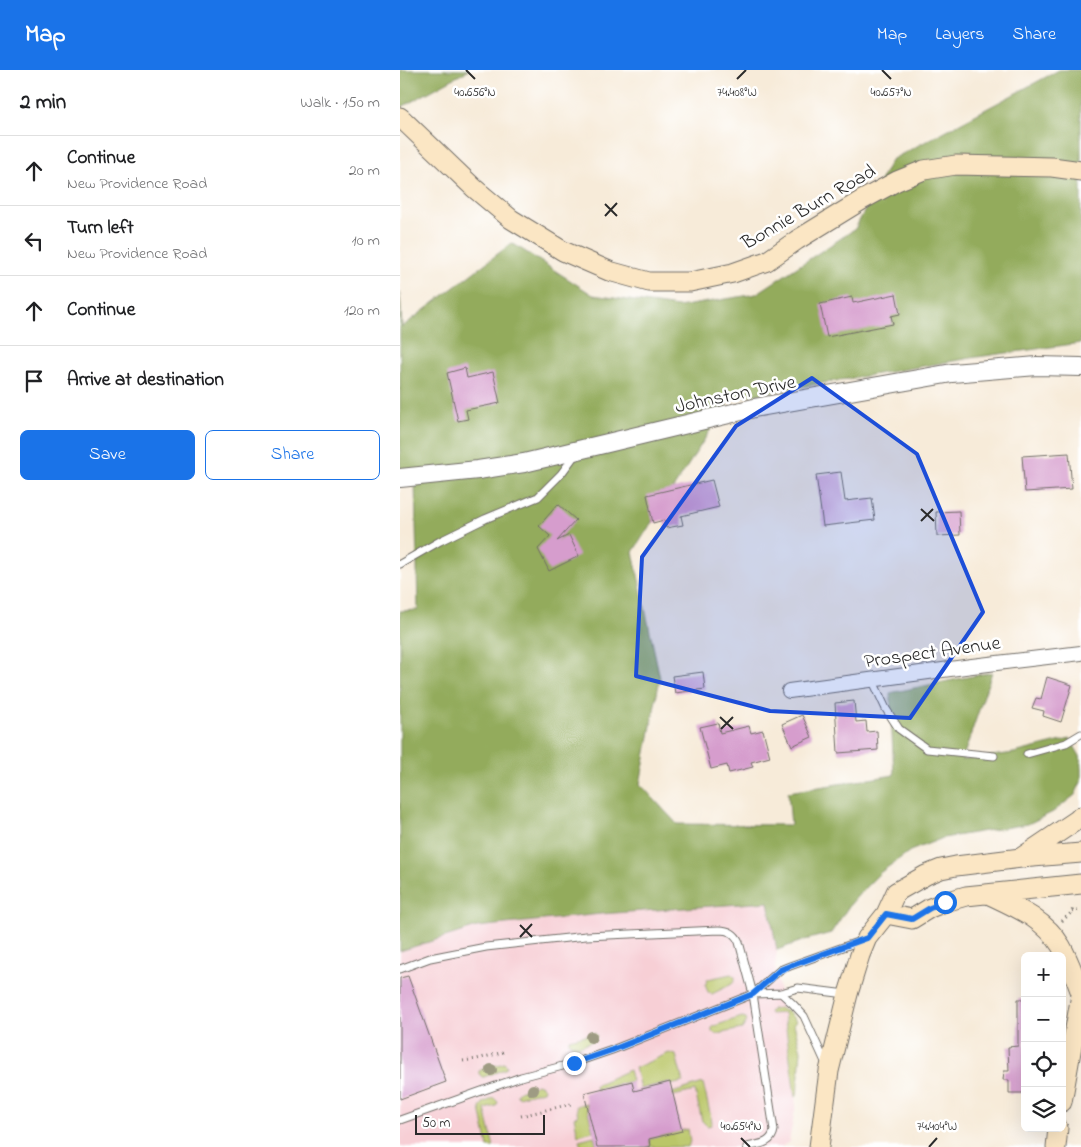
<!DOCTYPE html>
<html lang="en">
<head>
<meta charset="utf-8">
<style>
	:root { --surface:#fff; --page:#f2f2f2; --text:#202124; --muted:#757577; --line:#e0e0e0; --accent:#1a73e8 }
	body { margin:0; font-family:"Indie Flower",sans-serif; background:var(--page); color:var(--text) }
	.controls { position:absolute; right:15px; bottom:15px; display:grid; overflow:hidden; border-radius:8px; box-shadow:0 5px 20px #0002 }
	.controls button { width:45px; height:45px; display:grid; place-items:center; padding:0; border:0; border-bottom:1px solid var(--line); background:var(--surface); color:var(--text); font:25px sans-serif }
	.scale { position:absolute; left:15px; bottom:12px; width:130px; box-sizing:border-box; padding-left:5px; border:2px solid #2b2b2b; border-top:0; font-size:14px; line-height:18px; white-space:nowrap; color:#2b2b2b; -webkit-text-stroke:4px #fff; paint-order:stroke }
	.stop { position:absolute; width:15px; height:15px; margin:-11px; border:4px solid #1a73e8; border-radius:50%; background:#fff }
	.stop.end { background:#1a73e8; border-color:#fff; box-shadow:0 1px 5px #0008 }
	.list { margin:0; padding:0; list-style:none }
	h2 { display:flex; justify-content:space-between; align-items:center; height:65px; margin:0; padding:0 20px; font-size:21px }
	h2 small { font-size:16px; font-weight:400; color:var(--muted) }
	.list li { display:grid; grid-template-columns:32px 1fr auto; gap:15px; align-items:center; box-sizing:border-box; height:70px; padding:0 20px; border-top:1px solid var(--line) }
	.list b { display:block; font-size:19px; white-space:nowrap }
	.list p { margin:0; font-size:16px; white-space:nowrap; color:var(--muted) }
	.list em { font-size:16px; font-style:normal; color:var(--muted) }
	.actions { display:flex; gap:10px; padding:15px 20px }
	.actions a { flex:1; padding:11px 0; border:1px solid var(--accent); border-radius:8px; text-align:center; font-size:18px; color:var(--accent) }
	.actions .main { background:var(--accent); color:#fff }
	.icon { flex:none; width:28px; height:28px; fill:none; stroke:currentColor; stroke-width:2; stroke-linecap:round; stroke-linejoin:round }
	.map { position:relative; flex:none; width:681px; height:1077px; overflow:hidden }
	header { display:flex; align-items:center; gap:30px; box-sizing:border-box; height:70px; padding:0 25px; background:var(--accent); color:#fff }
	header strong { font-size:24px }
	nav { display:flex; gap:28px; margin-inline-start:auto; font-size:18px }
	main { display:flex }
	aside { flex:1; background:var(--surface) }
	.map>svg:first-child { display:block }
	.built { fill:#f7cfd5 }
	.green { fill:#bac668; stroke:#72784a }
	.forest { fill:#93ab5c; stroke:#5f6b44 }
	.building { fill:#d69dcd }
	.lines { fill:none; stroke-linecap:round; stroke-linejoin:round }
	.service-casing { stroke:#726e68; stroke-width:9 }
	.minor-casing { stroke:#726e68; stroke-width:16 }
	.tertiary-casing { stroke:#726e68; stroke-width:20 }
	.secondary-casing { stroke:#726e68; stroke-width:21 }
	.path { stroke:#726e68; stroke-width:3; stroke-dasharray:1 4; stroke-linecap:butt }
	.service { stroke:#fff; stroke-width:7 }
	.minor { stroke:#fff; stroke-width:14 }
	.tertiary { stroke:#fff; stroke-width:18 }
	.secondary { stroke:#fbe6c4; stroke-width:19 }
	.tree { fill:#9e9b83 }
	.route { stroke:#1a73e8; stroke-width:6 }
	.marked { fill:#1d4ed8; fill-opacity:0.2; stroke:#1d4ed8; stroke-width:4; stroke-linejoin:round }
	.ticks { fill:none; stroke:#2b2b2b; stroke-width:2 }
	.labels { text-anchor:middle; stroke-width:5; stroke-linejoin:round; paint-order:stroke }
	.street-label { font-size:20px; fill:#2b2b2b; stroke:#fff }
	.ticks-label { font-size:12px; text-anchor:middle; fill:#2b2b2b; stroke:#fff; stroke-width:5; stroke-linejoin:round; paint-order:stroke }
</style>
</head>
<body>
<header>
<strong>Map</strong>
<nav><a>Map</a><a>Layers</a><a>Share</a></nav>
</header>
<main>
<aside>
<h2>2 min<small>Walk · 150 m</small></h2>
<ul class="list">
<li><svg class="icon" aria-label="ahead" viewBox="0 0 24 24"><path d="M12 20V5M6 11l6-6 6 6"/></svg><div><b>Continue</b><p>New Providence Road</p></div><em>20 m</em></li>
<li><svg class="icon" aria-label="left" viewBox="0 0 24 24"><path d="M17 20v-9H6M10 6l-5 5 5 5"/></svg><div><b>Turn left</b><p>New Providence Road</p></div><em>10 m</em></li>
<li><svg class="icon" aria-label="ahead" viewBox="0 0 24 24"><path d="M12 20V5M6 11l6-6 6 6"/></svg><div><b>Continue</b></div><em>120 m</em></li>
<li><svg class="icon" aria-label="arrive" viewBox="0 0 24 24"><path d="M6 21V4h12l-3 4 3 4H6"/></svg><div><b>Arrive at destination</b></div></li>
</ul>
<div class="actions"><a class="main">Save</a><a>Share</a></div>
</aside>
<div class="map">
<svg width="681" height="1077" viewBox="0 0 681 1077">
	<rect width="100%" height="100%" fill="#fff"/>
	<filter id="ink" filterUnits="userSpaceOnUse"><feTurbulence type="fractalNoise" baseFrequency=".02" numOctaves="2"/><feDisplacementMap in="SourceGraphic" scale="10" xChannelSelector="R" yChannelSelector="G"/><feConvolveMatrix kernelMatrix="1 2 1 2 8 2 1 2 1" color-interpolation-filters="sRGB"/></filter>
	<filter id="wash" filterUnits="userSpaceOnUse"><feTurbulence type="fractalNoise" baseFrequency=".0096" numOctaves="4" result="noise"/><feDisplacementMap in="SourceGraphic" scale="20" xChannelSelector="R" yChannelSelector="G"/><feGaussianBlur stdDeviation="1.12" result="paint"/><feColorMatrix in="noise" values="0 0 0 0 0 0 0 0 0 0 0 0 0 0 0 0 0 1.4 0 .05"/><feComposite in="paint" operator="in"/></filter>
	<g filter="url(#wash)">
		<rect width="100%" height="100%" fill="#f7ebd9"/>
		<path class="built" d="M 368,832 L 377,880 L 375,897 L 384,943 L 396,1035 L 389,1072 L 381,1077 L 0,1077 L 0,881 L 77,857 L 201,844 Z"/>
		<path class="green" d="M 331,904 L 335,907 L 335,910 L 332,914 L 312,924 L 308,922 L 305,915 L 308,909 Z
			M 379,938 L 388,942 L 396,951 L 394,954 L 401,981 L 397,1026 L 395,1027 L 384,943 L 370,944 L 369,942 L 372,939 Z
			M 342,947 L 346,948 L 347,951 L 342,959 L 317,964 L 312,962 L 312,958 L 314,956 Z
			M 195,963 L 197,966 L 193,971 L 176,977 L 174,976 L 169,972 L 169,969 Z
			M 269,983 L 276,985 L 283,1012 L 270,1015 L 269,1012 L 240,1019 L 235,998 Z
			M 104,993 L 107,996 L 105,999 L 84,1007 L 82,1007 L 79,1004 L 79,1001 L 83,999 Z
			M 229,1000 L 232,1011 L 196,1020 L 195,1015 Z
			M 303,1013 L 312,1052 L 311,1055 L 307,1056 L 302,1051 L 295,1021 L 273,1026 L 272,1023 Z
			M 137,1014 L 142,1016 L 144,1018 L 143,1021 L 118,1027 L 117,1026 L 117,1023 L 119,1021 Z
			M 94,1028 L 98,1032 L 96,1036 L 85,1039 L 94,1077 L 88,1077 L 80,1038 L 83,1033 Z
			M 186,1033 L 193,1061 L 178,1065 L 174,1047 L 178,1046 L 176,1036 Z
			M 288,1059 L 290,1071 L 288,1077 L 247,1077 L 250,1076 L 249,1069 Z
			M 194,1066 L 197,1077 L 181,1077 L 179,1070 Z"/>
		<path class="forest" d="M 0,0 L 69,0 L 0,38 Z
			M 659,0 L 681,0 L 681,273 L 577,287 L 330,329 L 233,482 L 260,608 L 240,714 L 277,754 L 391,755 L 388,722 L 494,705 L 490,623 L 592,602 L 562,690 L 614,683 L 670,669 L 680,686 L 681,699 L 681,712 L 675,725 L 653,742 L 628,754 L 543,768 L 510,781 L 481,802 L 461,822 L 449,836 L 431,863 L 405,870 L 377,880 L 368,832 L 201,844 L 77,857 L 0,881 L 0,541 L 18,540 L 15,412 L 0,412 L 0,221 L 2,257 L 112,173 L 193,225 L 278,237 L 356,224 L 455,159 L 491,90 Z"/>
		<g id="blocks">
			<path class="building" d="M 496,224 L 500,244 L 491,246 L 493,254 L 427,267 L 420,234 L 452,227 L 453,233 Z
				M 65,298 L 67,308 L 93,302 L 100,333 L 66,340 L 68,349 L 58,351 L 47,303 Z
				M 669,383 L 672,419 L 625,422 L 622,386 Z
				M 441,402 L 445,431 L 472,428 L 475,450 L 423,456 L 416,405 Z
				M 312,410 L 319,437 L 281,446 L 283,455 L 266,458 L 264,450 L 253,453 L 247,425 Z
				M 158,434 L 176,450 L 157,471 L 169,465 L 179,486 L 149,501 L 138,479 L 150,466 L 139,456 Z
				M 559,441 L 560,465 L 537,466 L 536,442 Z
				M 303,602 L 305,619 L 275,623 L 272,606 Z
				M 647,607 L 672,615 L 661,652 L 643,646 L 644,641 L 632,638 L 636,628 L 641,629 Z
				M 454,631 L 456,652 L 466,651 L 467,662 L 477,661 L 478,680 L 438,683 L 435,633 Z
				M 402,645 L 412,667 L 392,676 L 382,654 Z
				M 318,653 L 320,663 L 349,656 L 351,663 L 363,660 L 370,687 L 351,692 L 353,697 L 329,703 L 327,695 L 311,699 L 300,657 Z
				M 8,906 L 46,1012 L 0,1029 L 0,908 Z
				M 618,929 L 625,929 L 625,1023 L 609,1023 L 609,1010 L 603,1010 L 604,1001 L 609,1001 L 608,977 L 618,976 Z
				M 232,1011 L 234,1021 L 270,1012 L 282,1061 L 249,1069 L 250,1076 L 247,1077 L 197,1077 L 184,1023 Z"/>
		</g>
	</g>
	<g filter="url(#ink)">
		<use href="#blocks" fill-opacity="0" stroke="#726e68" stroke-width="1"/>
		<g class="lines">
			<g class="service-casing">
				<path id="service" d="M 0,494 L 40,471 L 85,449 L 138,427 L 161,404 L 175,385
					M 472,609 L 486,639 L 499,659 L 527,679 L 594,686
					M 627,684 L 666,673 L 681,664
					M 0,899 L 30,888 L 86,877 L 186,866 L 319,860 C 329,860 335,863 339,872 L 353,924 L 374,1060 C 372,1074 359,1074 347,1077
					M 381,923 L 393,934 L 404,946 L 426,994
					M 353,924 L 380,900 L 390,896 L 463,870
					M 0,1050 L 121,1007 L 174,993 L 212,980 L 353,924 L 381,923 L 398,918 L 446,924"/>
			</g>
			<g class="minor-casing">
				<path id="minor" d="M 389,621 L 572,596 L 681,583"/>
			</g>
			<g class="tertiary-casing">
				<path id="tertiary" d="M 0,408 L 78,400 L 124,393 L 354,338 L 552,303 L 637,296 L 681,297"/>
			</g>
			<g class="secondary-casing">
				<path id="secondary" d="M 0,47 L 74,118 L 111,149 L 163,181 L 209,201 L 249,212 L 290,212 L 333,203 L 367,191 L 397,170 L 462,130 L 497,111 L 524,100 L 556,95 L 652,97 L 681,101
					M 622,787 L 677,750 L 681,746
					M 588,824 C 615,837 645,849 661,876 C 669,890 675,907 681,923
					M 486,844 L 512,849 L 530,838 L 545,832 L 566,826 L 681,814
					M 662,1032 L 681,925
					M 419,1077 L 429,1001 L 448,924 L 460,885 L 467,868 L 486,844 L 496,822 L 526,805 L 541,799 L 556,796 L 621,788 L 681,783
					M 656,1077 L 658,1058"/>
			</g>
			<path class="path" d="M 672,842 L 679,840
				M 662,851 L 672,842 L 673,836
				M 63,991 L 77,989 L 104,982
				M 121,1046 L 171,1034"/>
			<use href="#service" class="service"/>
			<use href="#minor" class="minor"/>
			<use href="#tertiary" class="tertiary"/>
			<use href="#secondary" class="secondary"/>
		</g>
		<g class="tree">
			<circle cx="191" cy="967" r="6"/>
			<circle cx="91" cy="1000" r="6"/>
			<circle cx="133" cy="1020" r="6"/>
		</g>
	</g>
	<g class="lines" filter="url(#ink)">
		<path class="route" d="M 174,993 L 212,980 L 353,924 L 380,900 L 390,896 L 467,868 L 486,844 L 512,849 L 530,838 L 545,832"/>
	</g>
	<path class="marked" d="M 412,308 L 517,384 L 583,542 L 510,648 L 370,641 L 236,606 L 242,487 L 336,356 Z"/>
	<path class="ticks" d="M 66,0 L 75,9M 482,0 L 491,9M 337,9 L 346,0M 205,134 L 217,146M 205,146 L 217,133M 521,439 L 534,451M 521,451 L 533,439M 320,647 L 333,659M 321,659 L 333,647M 120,855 L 132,867M 120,867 L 132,854M 341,1068 L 350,1077M 529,1077 L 537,1068"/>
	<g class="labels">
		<g class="street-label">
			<text transform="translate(408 136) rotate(-30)" y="7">Bonnie Burn Road</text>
			<text transform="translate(335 323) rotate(-12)" y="7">Johnston Drive</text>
			<text transform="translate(532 581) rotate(-8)" y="7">Prospect Avenue</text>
		</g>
	</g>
	<g class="ticks-label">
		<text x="75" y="26">40.656°N</text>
		<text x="491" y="26">40.657°N</text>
		<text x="337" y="26">74.408°W</text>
		<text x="537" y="1060">74.404°W</text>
		<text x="341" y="1060">40.654°N</text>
	</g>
</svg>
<div class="controls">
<button>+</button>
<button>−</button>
<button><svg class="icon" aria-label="locate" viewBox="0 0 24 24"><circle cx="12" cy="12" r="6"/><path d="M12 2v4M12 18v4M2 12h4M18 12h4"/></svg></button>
<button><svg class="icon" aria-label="layers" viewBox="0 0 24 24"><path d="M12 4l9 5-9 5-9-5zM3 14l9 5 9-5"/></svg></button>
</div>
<div class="scale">50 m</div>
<div class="stop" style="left:545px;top:832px"></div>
<div class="stop end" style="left:174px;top:993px"></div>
</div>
</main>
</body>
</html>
